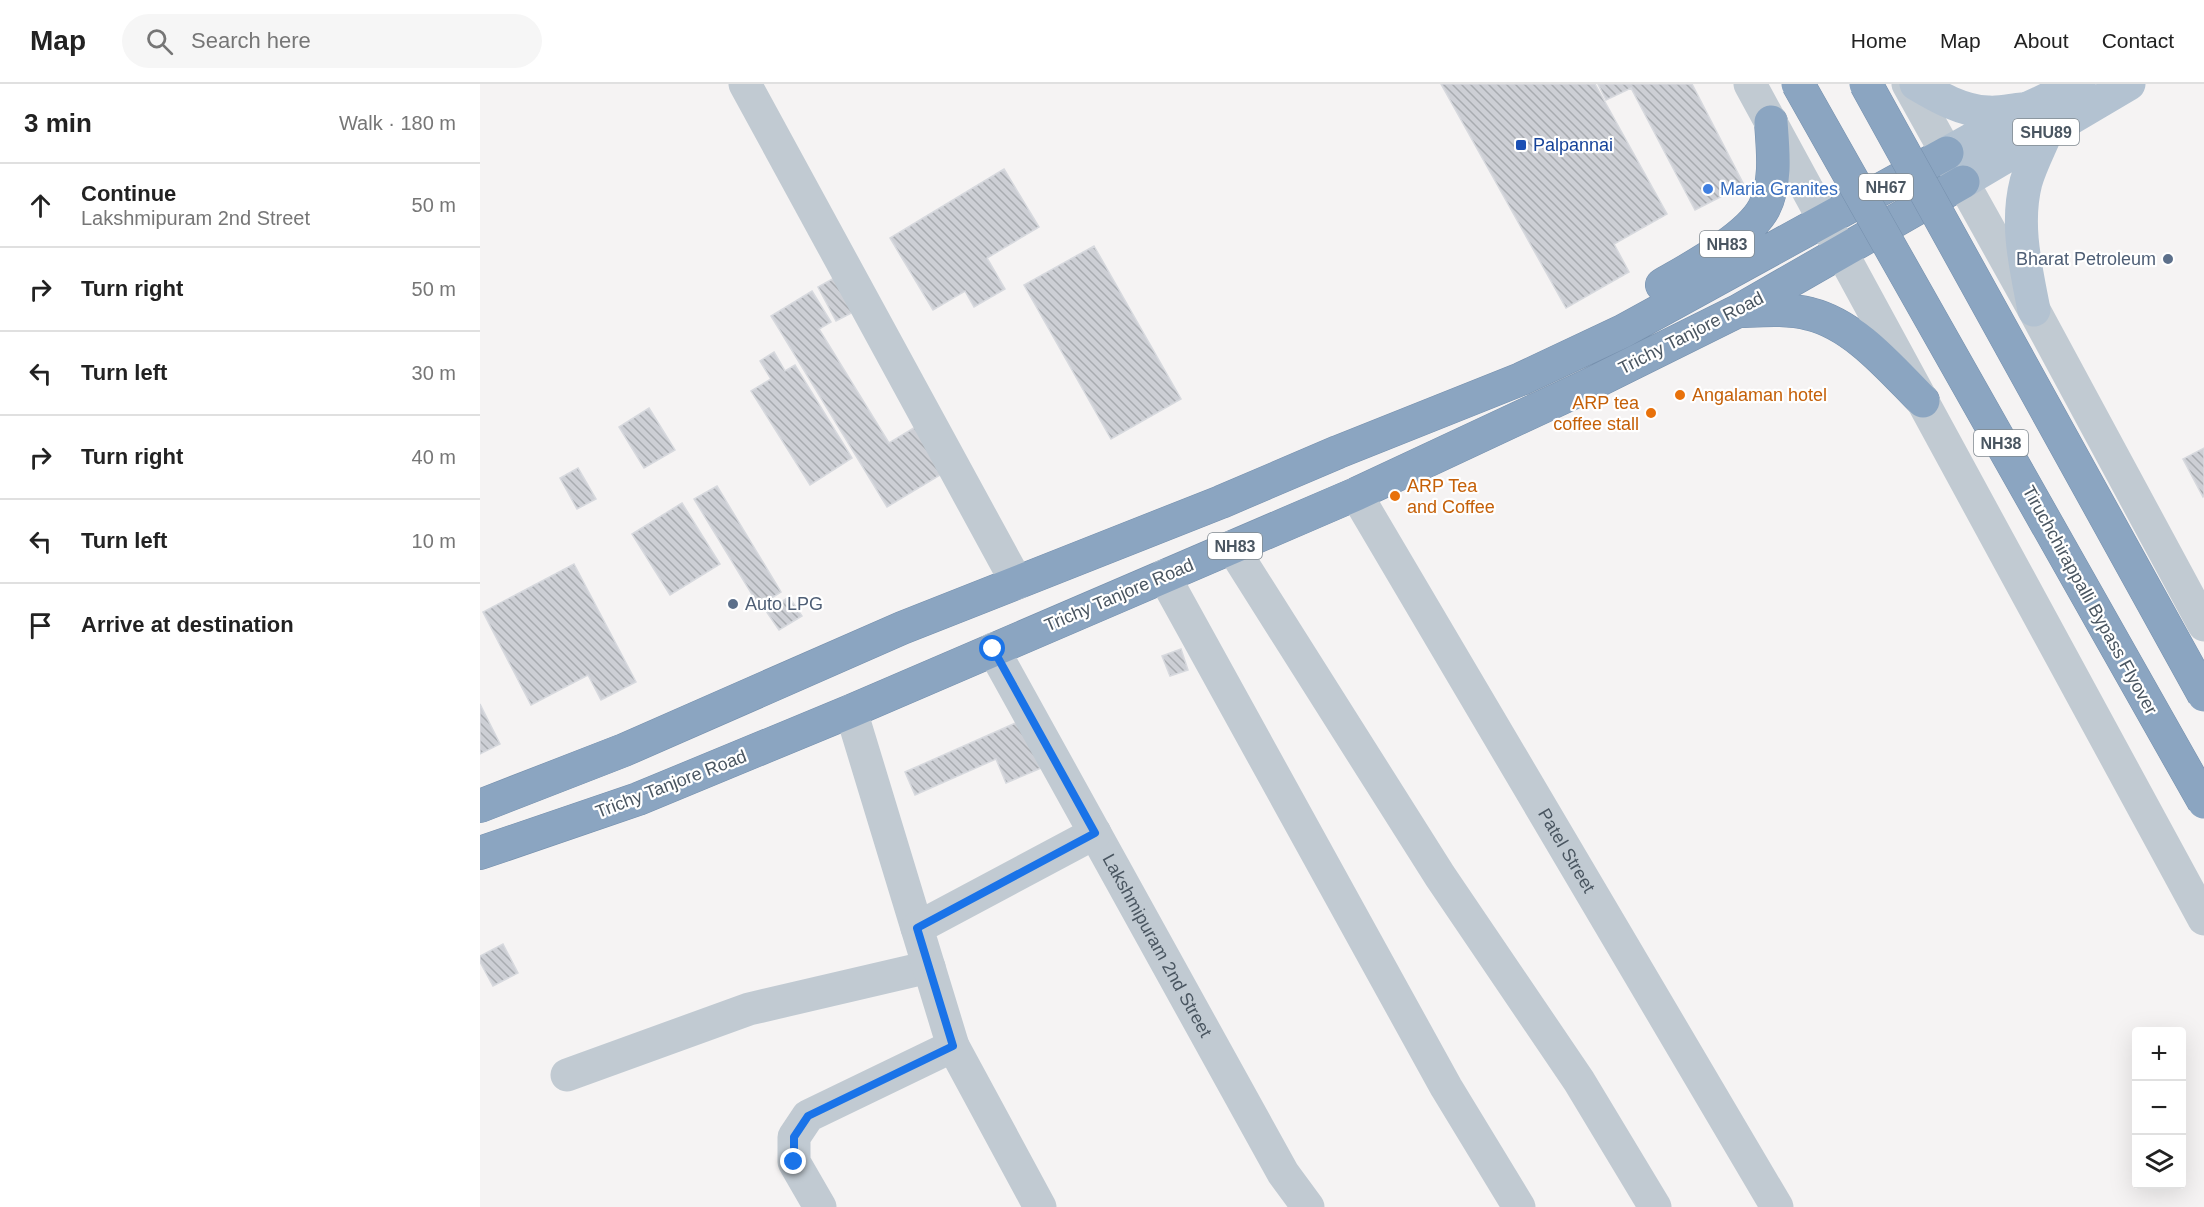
<!DOCTYPE html>
<html lang="en">
<head>
<meta charset="utf-8">
<style>
	:root { --surface:#fff; --page:#f6f6f6; --text:#222; --muted:#767676; --line:#e0e0e0 }
	body { margin:0; font-family:Helvetica,sans-serif; background:var(--page); color:var(--text) }
	.controls { position:absolute; right:18px; bottom:18px; display:grid; overflow:hidden; border-radius:6px; box-shadow:0 6px 24px #0002 }
	.controls button { width:54px; height:54px; display:grid; place-items:center; padding:0; border:0; border-bottom:2px solid var(--line); background:var(--surface); color:var(--text); font:30px sans-serif }
	.stop { position:absolute; width:18px; height:18px; margin:-14px; border:4px solid #1a73e8; border-radius:50%; background:#fff }
	.stop.end { background:#1a73e8; border-color:#fff; box-shadow:0 2px 6px #0008 }
	.list { margin:0; padding:0; list-style:none }
	h2 { display:flex; justify-content:space-between; align-items:center; height:78px; margin:0; padding:0 24px; font-size:26px }
	h2 small { font-size:20px; font-weight:400; color:var(--muted) }
	.list li { display:grid; grid-template-columns:39px 1fr auto; gap:18px; align-items:center; box-sizing:border-box; height:84px; padding:0 24px; border-top:2px solid var(--line) }
	.list b { display:block; font-size:22px; white-space:nowrap }
	.list p { margin:0; font-size:20px; white-space:nowrap; color:var(--muted) }
	.list em { font-size:20px; font-style:normal; color:var(--muted) }
	.icon { flex:none; width:33px; height:33px; fill:none; stroke:currentColor; stroke-width:2; stroke-linecap:round; stroke-linejoin:round }
	.map { position:relative; flex:none; width:1724px; height:1123px; overflow:hidden }
	header { display:flex; align-items:center; gap:36px; box-sizing:border-box; height:84px; padding:0 30px; background:var(--surface); border-bottom:2px solid var(--line) }
	header strong { font-size:28px }
	nav { display:flex; gap:33px; margin-inline-start:auto; font-size:21px }
	.search { width:420px; height:54px; background:var(--page); display:flex; align-items:center; gap:15px; box-sizing:border-box; padding:0 21px; border-radius:33px; color:var(--muted); font-size:22px }
	main { display:flex }
	aside { flex:1; background:var(--surface) }
	.map>svg:first-child { display:block }
	.building { fill:url(#building-back-hatch); stroke:#d7d9de; stroke-width:1.5 }
	.lines { fill:none; stroke-linecap:round; stroke-linejoin:round }
	.highway-casing { stroke:#7690ad; stroke-width:34 }
	.minor { stroke:#c1cad2; stroke-width:33 }
	.major { stroke:#b3c2d1; stroke-width:33 }
	.highway { stroke:#8ba5c1; stroke-width:33 }
	.highway-bridge-casing { stroke:#7690ad; stroke-width:34; stroke-linecap:butt }
	.highway-bridge { stroke:#8ba5c1; stroke-width:33 }
	.route { stroke:#1a73e8; stroke-width:8 }
	.transit-dot { fill:#1a4fb4; stroke:#fff; stroke-width:2 }
	.shop-dot { fill:#3f7fe0; stroke:#fff; stroke-width:2 }
	.service-dot { fill:#5c6f8a; stroke:#fff; stroke-width:2 }
	.food-dot { fill:#e8710a; stroke:#fff; stroke-width:2 }
	.labels { text-anchor:middle; stroke-width:4.5; stroke-linejoin:round; paint-order:stroke }
	.shield { fill:#fff; stroke:#808990; stroke-width:1.5 }
	.shield-label { font-size:16px; font-weight:bold; fill:#4a5661 }
	.transit-label { font-size:18px; fill:#164399; stroke:#fff; text-anchor:start }
	.shop-label { font-size:18px; fill:#366cbe; stroke:#fff; text-anchor:start }
	.service-label { font-size:18px; fill:#4e5e75; stroke:#fff; text-anchor:end }
	.street-label { font-size:18px; fill:#4a5661; stroke:#fff }
	.food-label { font-size:18px; fill:#c56008; stroke:#fff; text-anchor:start }
</style>
</head>
<body>
<header>
<strong>Map</strong>
<div class="search"><svg class="icon" aria-label="search" viewBox="0 0 24 24"><circle cx="10" cy="10" r="6"/><path d="M15 15l6 6"/></svg>Search here</div>
<nav><a>Home</a><a>Map</a><a>About</a><a>Contact</a></nav>
</header>
<main>
<aside>
<h2>3 min<small>Walk · 180 m</small></h2>
<ul class="list">
<li><svg class="icon" aria-label="ahead" viewBox="0 0 24 24"><path d="M12 20V5M6 11l6-6 6 6"/></svg><div><b>Continue</b><p>Lakshmipuram 2nd Street</p></div><em>50 m</em></li>
<li><svg class="icon" aria-label="right" viewBox="0 0 24 24"><path d="M7 20v-9h11M14 6l5 5-5 5"/></svg><div><b>Turn right</b></div><em>50 m</em></li>
<li><svg class="icon" aria-label="left" viewBox="0 0 24 24"><path d="M17 20v-9H6M10 6l-5 5 5 5"/></svg><div><b>Turn left</b></div><em>30 m</em></li>
<li><svg class="icon" aria-label="right" viewBox="0 0 24 24"><path d="M7 20v-9h11M14 6l5 5-5 5"/></svg><div><b>Turn right</b></div><em>40 m</em></li>
<li><svg class="icon" aria-label="left" viewBox="0 0 24 24"><path d="M17 20v-9H6M10 6l-5 5 5 5"/></svg><div><b>Turn left</b></div><em>10 m</em></li>
<li><svg class="icon" aria-label="arrive" viewBox="0 0 24 24"><path d="M6 21V4h12l-3 4 3 4H6"/></svg><div><b>Arrive at destination</b></div></li>
</ul>
</aside>
<div class="map">
<svg width="1724" height="1123" viewBox="0 0 1724 1123">
	<defs>
		<pattern id="building-back-hatch" width="6" height="6" patternUnits="userSpaceOnUse" patternTransform="scale(1.5)"><rect width="6" height="6" fill="#cdcfd5"/><path d="M-1 5l2 2M0 0l6 6M5-1l2 2" fill="none" stroke="#a8abb0"/></pattern>
	</defs>
	<rect width="100%" height="100%" fill="#f5f3f3"/>
	<path class="building" d="M 961,0 L 1115,0 L 1187,130 L 1134,160 L 1149,188 L 1086,224 Z
		M 1118,0 L 1212,0 L 1264,101 L 1215,126 L 1151,4 L 1126,16 Z
		M 524,85 L 559,143 L 507,174 L 525,205 L 494,223 L 485,207 L 453,226 L 410,154 Z
		M 614,162 L 701,315 L 631,355 L 544,201 Z
		M 363,189 L 381,224 L 356,237 L 338,203 Z
		M 332,207 L 351,238 L 339,245 L 409,359 L 437,342 L 465,388 L 407,423 L 291,232 Z
		M 294,268 L 305,287 L 315,281 L 372,374 L 330,401 L 271,307 L 291,295 L 280,277 Z
		M 169,324 L 195,366 L 164,384 L 139,343 Z
		M 1724,364 L 1724,412 L 1723,413 L 1703,375 Z
		M 98,384 L 116,415 L 97,425 L 80,394 Z
		M 237,402 L 301,508 L 279,522 L 214,415 Z
		M 202,419 L 240,480 L 190,511 L 152,450 Z
		M 94,480 L 156,598 L 121,616 L 108,591 L 51,621 L 3,528 Z
		M 309,513 L 322,532 L 299,546 L 286,527 Z
		M 701,565 L 708,586 L 690,592 L 682,572 Z
		M 0,620 L 20,660 L 0,670 Z
		M 540,637 L 561,684 L 526,699 L 516,675 L 435,711 L 425,688 Z
		M 23,860 L 38,889 L 13,902 L 0,878 L 0,872 Z"/>
	<g class="lines">
		<g class="highway-casing">
			<path id="highway" d="M 1182,201 C 1211,184 1268,154 1284,124 C 1297,98 1293,66 1291,38
				M 1261,227 C 1284,226 1308,224 1330,230 C 1375,241 1411,285 1443,317
				M 0,722 L 144,666 L 422,544 L 741,418 L 858,368 L 1041,295 L 1143,247 L 1467,69
				M 0,769 L 158,715 L 371,627 L 876,410 L 1105,303 L 1258,227 L 1483,98"/>
		</g>
		<g class="minor">
			<path d="M 265,0 L 537,499"/>
			<path d="M 1270,0 L 1724,835"/>
			<path d="M 1428,0 L 1554,226 L 1724,541"/>
			<path id="s1" d="M 876,410 L 1297,1123"/>
			<path d="M 752,463 L 960,792 L 1099,997 L 1175,1123"/>
			<path d="M 684,492 L 966,1003 L 1039,1123"/>
			<path id="s2" d="M 513,565 L 803,1089 L 828,1123"/>
			<path d="M 371,627 L 437,844"/>
			<path d="M 87,991 L 269,925 L 449,883"/>
			<path d="M 340,1123 L 314,1078 L 314,1053 L 328,1032 L 473,962"/>
			<path d="M 560,1123 L 473,962 L 437,844 L 615,749"/>
		</g>
		<path class="major" d="M 1436,0 C 1458,13 1482,27 1508,28 C 1519,29 1531,26 1542,25
			M 1467,69 L 1548,24 L 1599,0
			M 1483,98 L 1649,0
			M 1554,226 C 1546,184 1535,141 1546,98 C 1551,81 1560,64 1567,47"/>
		<use href="#highway" class="highway"/>
		<g class="highway-bridge-casing">
			<path id="highway-bridge" d="M 1318,0 L 1724,718
				M 1386,0 L 1724,611"/>
		</g>
		<use href="#highway-bridge" class="highway-bridge"/>
	</g>
	<g class="lines">
		<path class="route" d="M 314,1078 L 314,1053 L 328,1032 L 473,962 L 437,844 L 615,749 L 513,565"/>
	</g>
	<rect class="transit-dot" x="1035" y="55" width="12" height="12" rx="3"/>
	<circle class="shop-dot" cx="1228" cy="105" r="6"/>
	<g class="service-dot">
		<circle cx="1688" cy="175" r="6"/>
		<circle cx="253" cy="520" r="6"/>
	</g>
	<g class="food-dot">
		<circle cx="1200" cy="311" r="6"/>
		<circle cx="1171" cy="329" r="6"/>
		<circle cx="915" cy="412" r="6"/>
	</g>
	<g class="labels">
		<g class="shield">
			<rect x="1533" y="35" width="66" height="26" rx="4.5"/>
			<rect x="1379" y="90" width="54" height="26" rx="4.5"/>
			<rect x="1220" y="147" width="54" height="26" rx="4.5"/>
			<rect x="1494" y="346" width="54" height="26" rx="4.5"/>
			<rect x="728" y="449" width="54" height="26" rx="4.5"/>
		</g>
		<g class="shield-label">
			<text x="1566" y="54">SHU89</text>
			<text x="1406" y="109">NH67</text>
			<text x="1247" y="166">NH83</text>
			<text x="1521" y="365">NH38</text>
			<text x="755" y="468">NH83</text>
		</g>
		<g class="transit-label">
			<text x="1053" y="67">Palpannai</text>
		</g>
		<g class="shop-label">
			<text x="1240" y="111">Maria Granites</text>
		</g>
		<g class="service-label">
			<text x="1676" y="181">Bharat Petroleum</text>
			<text x="265" y="526" text-anchor="start">Auto LPG</text>
		</g>
		<g class="street-label">
			<text transform="translate(1211 249) rotate(-27)" y="6">Trichy Tanjore Road</text>
			<text transform="translate(639 511) rotate(-23)" y="6">Trichy Tanjore Road</text>
			<text transform="translate(1610 516) rotate(61)" y="6">Tiruchchirappalli Bypass Flyover</text>
			<text transform="translate(191 700) rotate(-21)" y="6">Trichy Tanjore Road</text>
			<text dy="6" stroke="none"><textPath href="#s1" startOffset="414">Patel Street</textPath></text>
			<text dy="6" stroke="none"><textPath href="#s2" startOffset="339">Lakshmipuram 2nd Street</textPath></text>
		</g>
		<g class="food-label">
			<text x="1212" y="317">Angalaman hotel</text>
			<text x="1159" y="325" text-anchor="end">ARP tea<tspan x="1159" dy="21">coffee stall</tspan></text>
			<text x="927" y="408">ARP Tea<tspan x="927" dy="21">and Coffee</tspan></text>
		</g>
	</g>
</svg>
<div class="controls">
<button>+</button>
<button>−</button>
<button><svg class="icon" aria-label="layers" viewBox="0 0 24 24"><path d="M12 4l9 5-9 5-9-5zM3 14l9 5 9-5"/></svg></button>
</div>
<div class="stop" style="left:513px;top:565px"></div>
<div class="stop end" style="left:314px;top:1078px"></div>
</div>
</main>
</body>
</html>
